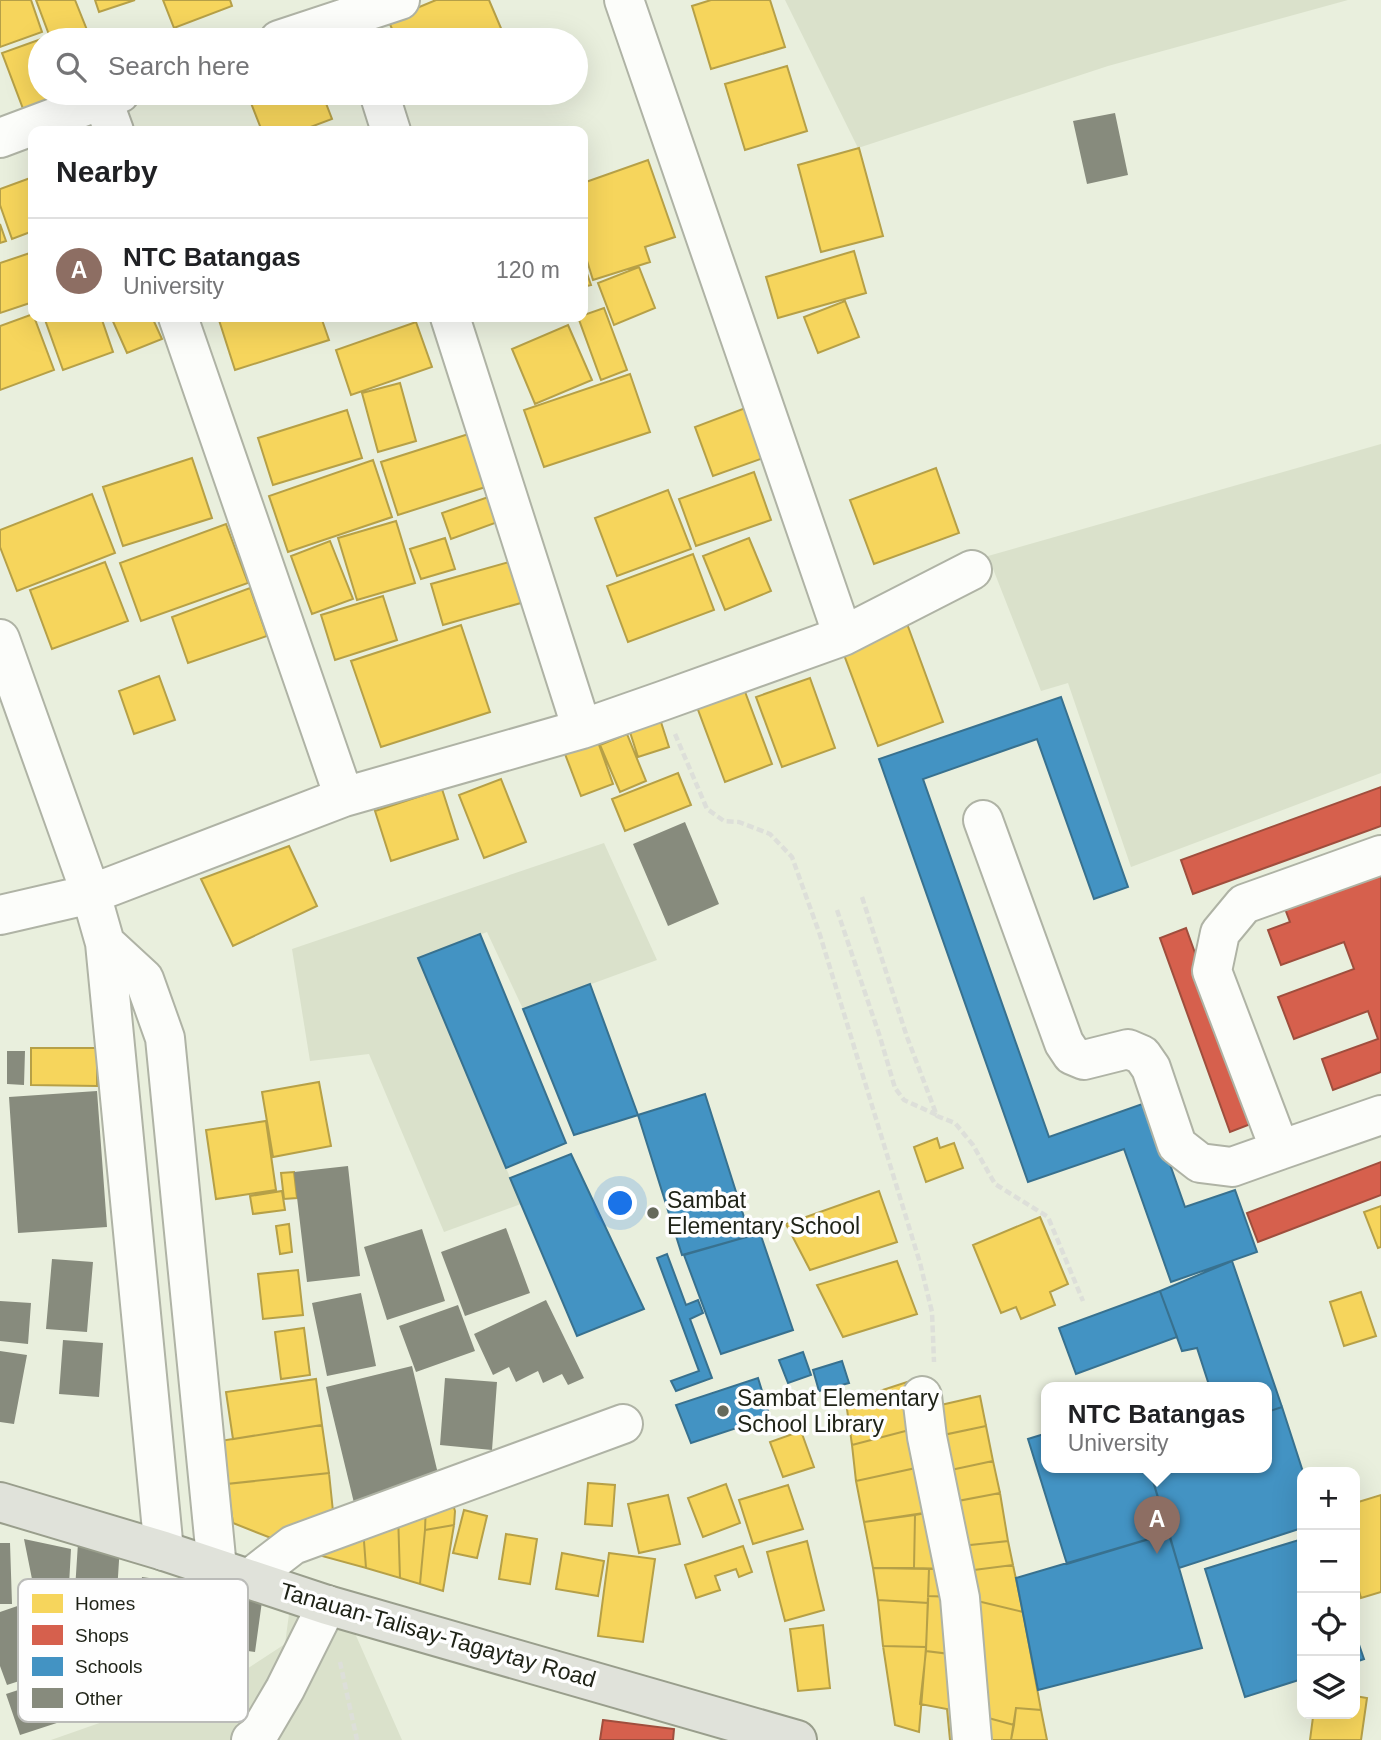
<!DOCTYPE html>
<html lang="en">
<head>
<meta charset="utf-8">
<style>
	:root { --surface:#fff; --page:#f2f2f2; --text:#202124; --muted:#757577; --line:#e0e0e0; --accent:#666a5c }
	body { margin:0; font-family:Helvetica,sans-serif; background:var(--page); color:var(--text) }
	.controls { position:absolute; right:21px; bottom:21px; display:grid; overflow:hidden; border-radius:14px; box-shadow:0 7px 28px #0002 }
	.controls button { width:63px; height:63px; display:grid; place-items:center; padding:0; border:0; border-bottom:2px solid var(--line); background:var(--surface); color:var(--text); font:35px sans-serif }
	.you { position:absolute; left:621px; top:1204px; width:24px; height:24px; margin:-18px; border:5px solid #fff; border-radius:50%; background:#1a73e8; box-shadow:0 0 0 10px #1a73e833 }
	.badge { display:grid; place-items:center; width:46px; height:46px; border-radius:50%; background:var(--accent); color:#fff; font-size:23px; font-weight:700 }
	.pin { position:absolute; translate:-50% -58px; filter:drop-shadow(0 2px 4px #0008) }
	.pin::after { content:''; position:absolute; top:37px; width:24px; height:21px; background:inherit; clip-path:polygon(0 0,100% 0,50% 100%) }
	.popup { position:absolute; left:1041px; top:1382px; width:231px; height:91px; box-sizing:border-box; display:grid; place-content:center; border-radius:14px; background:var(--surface); filter:drop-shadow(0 2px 5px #0005); font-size:23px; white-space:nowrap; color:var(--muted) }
	.popup b { font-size:26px; color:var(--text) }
	.popup::after { content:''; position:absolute; left:50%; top:100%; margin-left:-14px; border:14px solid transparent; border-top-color:var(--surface) }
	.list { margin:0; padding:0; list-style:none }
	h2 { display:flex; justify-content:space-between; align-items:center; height:91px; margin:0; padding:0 28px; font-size:30px }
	h2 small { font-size:23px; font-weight:400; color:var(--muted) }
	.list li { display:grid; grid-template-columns:46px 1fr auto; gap:21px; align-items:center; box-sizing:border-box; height:105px; padding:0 28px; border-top:2px solid var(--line) }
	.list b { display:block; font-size:26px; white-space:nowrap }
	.list p { margin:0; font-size:23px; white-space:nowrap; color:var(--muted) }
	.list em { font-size:23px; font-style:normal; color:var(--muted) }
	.icon { flex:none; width:38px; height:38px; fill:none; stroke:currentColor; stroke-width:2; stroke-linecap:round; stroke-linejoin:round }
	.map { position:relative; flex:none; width:1381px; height:1740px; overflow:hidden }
	.search { position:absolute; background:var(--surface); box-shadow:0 7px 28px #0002; left:28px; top:28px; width:560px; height:77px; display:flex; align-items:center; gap:18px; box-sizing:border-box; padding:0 24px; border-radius:38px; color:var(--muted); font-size:26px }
	.panel { position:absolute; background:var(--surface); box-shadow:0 7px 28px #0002; left:28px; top:126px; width:560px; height:196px; border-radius:14px }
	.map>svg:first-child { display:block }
	.green { fill:#dae1cb }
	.homes { fill:#f6d55c; stroke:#b6a047; stroke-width:2 }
	.shops { fill:#d6604d; stroke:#9f4e3d; stroke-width:2 }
	.schools { fill:#4393c3; stroke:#38718f; stroke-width:2 }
	.building { fill:#878b7d }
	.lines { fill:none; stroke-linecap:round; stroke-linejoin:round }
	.minor-casing { stroke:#afb3a5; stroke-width:42 }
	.major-casing { stroke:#999e8c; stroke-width:42 }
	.path { stroke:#dddfd9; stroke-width:4.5; stroke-dasharray:7 3.5; stroke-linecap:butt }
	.minor { stroke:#fcfdfa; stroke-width:38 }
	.major { stroke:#e0e2da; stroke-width:38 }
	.poi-dot { fill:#666a5c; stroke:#fefefe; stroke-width:2.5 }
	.labels { text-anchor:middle; stroke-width:7; stroke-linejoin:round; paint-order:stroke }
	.poi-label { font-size:23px; fill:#1f2317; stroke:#fefefe; text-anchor:start }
	.street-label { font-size:23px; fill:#1f2317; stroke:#fefefe }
	.key { fill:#fefefe; stroke:#bbbcb9; stroke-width:2 }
	.key-label { font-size:19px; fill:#1f2317 }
</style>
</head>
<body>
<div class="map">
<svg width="1381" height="1740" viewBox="0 0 1381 1740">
	<rect width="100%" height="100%" fill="#e9efdd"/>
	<path class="green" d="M 785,0 L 1348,0 L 1108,66 L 858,148 Z
		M 1381,444 L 1381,773 L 1131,867 L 1068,683 L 1041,691 L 988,556 Z
		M 604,843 L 657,960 L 523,1009 L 487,932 L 419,958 L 521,1204 L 444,1232 L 369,1054 L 310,1061 L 292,949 Z
		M 289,1614 L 350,1622 L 402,1740 L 51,1740 L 239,1674 L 285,1644 Z"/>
	<path class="homes" d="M 0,0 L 31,0 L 42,32 L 0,47 Z
		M 36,0 L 75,0 L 91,40 L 51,40 Z
		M 95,0 L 135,0 L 99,12 Z
		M 163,0 L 230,0 L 232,6 L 174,28 Z
		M 436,0 L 489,0 L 506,40 L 397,40 L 388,20 Z
		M 711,0 L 770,0 L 785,47 L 711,69 L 692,6 Z
		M 44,38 L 45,40 L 40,40 L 40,93 L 65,93 L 67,98 L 25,114 L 2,53 Z
		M 787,66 L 807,131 L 745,150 L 725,84 Z
		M 247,93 L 322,93 L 332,119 L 300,131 L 262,131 Z
		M 859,148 L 883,236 L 821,252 L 798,165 Z
		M 648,160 L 675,237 L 645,247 L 650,262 L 593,280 L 583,248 L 583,183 Z
		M 33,177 L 33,231 L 12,239 L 0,205 L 0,189 Z
		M 0,224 L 6,241 L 0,243 Z
		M 854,251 L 866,293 L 778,318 L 766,277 Z
		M 33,252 L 33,302 L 0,313 L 0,263 Z
		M 583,262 L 591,285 L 583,287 Z
		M 639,267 L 655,308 L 614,325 L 598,283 Z
		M 845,301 L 859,337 L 818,353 L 804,317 Z
		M 604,308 L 627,370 L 601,380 L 578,317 Z
		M 33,314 L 54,370 L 0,390 L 0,326 Z
		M 44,317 L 101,317 L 113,352 L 63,370 Z
		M 111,317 L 152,317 L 162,339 L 127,353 Z
		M 218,317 L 321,317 L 329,340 L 235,370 Z
		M 416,322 L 432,367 L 351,395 L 336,350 Z
		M 568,325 L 592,380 L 535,404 L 512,349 Z
		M 630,374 L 650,432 L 544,467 L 524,410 Z
		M 400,383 L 416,441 L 378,452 L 362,393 Z
		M 748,407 L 766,457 L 713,476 L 695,427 Z
		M 347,410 L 362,458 L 273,485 L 258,438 Z
		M 481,430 L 498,483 L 398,515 L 381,462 Z
		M 192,458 L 212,518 L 123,546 L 103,487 Z
		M 373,460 L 392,517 L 288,552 L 269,496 Z
		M 936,468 L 959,533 L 874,564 L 850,500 Z
		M 754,472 L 771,520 L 696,546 L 679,499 Z
		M 668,490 L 691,549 L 617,576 L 595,518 Z
		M 92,494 L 115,553 L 17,591 L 0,547 L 0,530 Z
		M 497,494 L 506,519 L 451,539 L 442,513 Z
		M 396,521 L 415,583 L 357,600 L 338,538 Z
		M 226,524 L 248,583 L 141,621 L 120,563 Z
		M 445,538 L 455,569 L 421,579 L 410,549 Z
		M 749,538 L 771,591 L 725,610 L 703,556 Z
		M 330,541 L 353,599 L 312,614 L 291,556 Z
		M 693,554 L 714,610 L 628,642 L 607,586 Z
		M 516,560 L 528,601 L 443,625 L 431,584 Z
		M 105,562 L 128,621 L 52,649 L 30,590 Z
		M 250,588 L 267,636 L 188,663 L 172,617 Z
		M 383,596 L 397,640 L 335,660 L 321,615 Z
		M 906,621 L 943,722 L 878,746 L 840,644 Z
		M 461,625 L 490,712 L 381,747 L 351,661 Z
		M 159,676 L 175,720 L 134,734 L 119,691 Z
		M 810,678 L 835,748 L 782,767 L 756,697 Z
		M 741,681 L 772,764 L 725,782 L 694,699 Z
		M 660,719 L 669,747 L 638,757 L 629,729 Z
		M 627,734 L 646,781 L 620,792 L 600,745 Z
		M 598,742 L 613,784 L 581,796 L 565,754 Z
		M 678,773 L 691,805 L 625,831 L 612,799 Z
		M 501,779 L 526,842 L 484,858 L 459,795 Z
		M 442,789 L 458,839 L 391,861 L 375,811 Z
		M 289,846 L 317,906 L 233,946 L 201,879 Z
		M 31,1048 L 97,1048 L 97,1086 L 31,1085 Z
		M 319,1082 L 331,1146 L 273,1157 L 262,1092 Z
		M 266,1121 L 276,1190 L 216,1199 L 206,1130 Z
		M 937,1138 L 940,1148 L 954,1143 L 963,1168 L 926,1182 L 914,1147 Z
		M 294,1172 L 297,1198 L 284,1199 L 281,1173 Z
		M 282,1191 L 285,1210 L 253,1214 L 250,1196 Z
		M 879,1191 L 897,1242 L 810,1270 L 786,1224 Z
		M 1381,1206 L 1381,1247 L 1378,1248 L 1364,1212 Z
		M 1040,1217 L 1068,1284 L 1050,1292 L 1055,1305 L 1021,1319 L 1016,1307 L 1001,1313 L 973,1245 Z
		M 289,1224 L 292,1252 L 280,1254 L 276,1226 Z
		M 897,1261 L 917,1314 L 843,1337 L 817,1285 Z
		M 298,1270 L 303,1315 L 263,1319 L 258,1274 Z
		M 1361,1292 L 1376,1336 L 1344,1346 L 1330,1302 Z
		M 304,1328 L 310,1375 L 281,1379 L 275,1332 Z
		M 316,1379 L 322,1425 L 233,1439 L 226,1392 Z
		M 907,1382 L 917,1428 L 852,1445 L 846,1402 Z
		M 980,1396 L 986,1426 L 938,1436 L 932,1407 Z
		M 322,1425 L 329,1473 L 227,1484 L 220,1441 Z
		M 986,1426 L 993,1461 L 946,1471 L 939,1436 Z
		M 917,1428 L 925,1466 L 856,1481 L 852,1445 Z
		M 801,1431 L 814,1467 L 783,1477 L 770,1442 Z
		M 993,1461 L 1000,1493 L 952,1502 L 946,1471 Z
		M 925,1466 L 937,1511 L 864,1522 L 856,1481 Z
		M 329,1473 L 334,1521 L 276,1540 L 233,1523 L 227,1484 Z
		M 588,1483 L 615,1485 L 612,1526 L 585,1524 Z
		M 726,1484 L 740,1523 L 703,1537 L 688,1498 Z
		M 788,1485 L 803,1529 L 753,1544 L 739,1500 Z
		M 1000,1493 L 1008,1541 L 961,1546 L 953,1502 Z
		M 450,1495 L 455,1511 L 454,1525 L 425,1530 L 426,1503 Z
		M 668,1495 L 680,1544 L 639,1553 L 628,1504 Z
		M 1381,1495 L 1381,1592 L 1361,1598 L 1355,1577 L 1355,1503 Z
		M 426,1503 L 425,1530 L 420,1584 L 400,1578 L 398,1513 Z
		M 464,1510 L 487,1516 L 477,1558 L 453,1553 Z
		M 937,1511 L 950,1569 L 914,1568 L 915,1515 Z
		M 398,1513 L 400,1578 L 366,1568 L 363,1528 Z
		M 915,1515 L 914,1568 L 873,1568 L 864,1522 Z
		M 454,1525 L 443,1591 L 420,1584 L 425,1530 Z
		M 363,1528 L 366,1568 L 322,1556 L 321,1553 Z
		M 506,1534 L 537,1539 L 530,1584 L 499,1579 Z
		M 807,1541 L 824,1610 L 785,1621 L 767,1552 Z
		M 1008,1541 L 1013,1565 L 966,1571 L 961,1546 Z
		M 743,1546 L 752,1572 L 739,1577 L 736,1569 L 715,1576 L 720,1590 L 696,1598 L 685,1565 Z
		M 562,1553 L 604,1561 L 598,1596 L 556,1589 Z
		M 609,1553 L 655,1559 L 643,1642 L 598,1636 Z
		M 1013,1565 L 1023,1612 L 969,1599 L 966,1571 Z
		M 873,1568 L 929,1569 L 928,1603 L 878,1600 Z
		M 929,1569 L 950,1569 L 954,1597 L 928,1596 Z
		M 928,1596 L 954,1597 L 958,1655 L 926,1651 Z
		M 969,1599 L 1023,1612 L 1041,1710 L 1016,1708 L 1014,1725 L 981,1716 Z
		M 878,1600 L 928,1603 L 926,1647 L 883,1646 Z
		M 823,1625 L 830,1688 L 798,1691 L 790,1629 Z
		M 883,1646 L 926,1647 L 919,1732 L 895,1725 Z
		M 926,1651 L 958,1655 L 966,1740 L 950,1740 L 947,1709 L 920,1704 Z
		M 1355,1696 L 1367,1698 L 1361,1740 L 1310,1740 L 1313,1717 L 1327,1718 L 1328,1714 L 1355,1714 Z
		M 1016,1708 L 1041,1710 L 1047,1740 L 1011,1740 Z
		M 981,1716 L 1014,1725 L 1011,1740 L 985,1740 Z"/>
	<path class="shops" d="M 1381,787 L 1381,826 L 1193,894 L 1181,860 Z
		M 1381,871 L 1381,1072 L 1333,1090 L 1322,1059 L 1378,1039 L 1368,1011 L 1294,1039 L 1278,997 L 1354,969 L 1344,942 L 1281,965 L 1268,930 L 1290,922 L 1284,906 Z
		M 1186,928 L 1256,1122 L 1230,1132 L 1160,938 Z
		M 1381,1162 L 1381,1195 L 1258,1242 L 1247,1213 Z
		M 603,1720 L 674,1729 L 673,1740 L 600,1740 Z"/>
	<path class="schools" d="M 1061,697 L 1128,887 L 1094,899 L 1037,739 L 923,779 L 1049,1137 L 1148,1102 L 1185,1207 L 1235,1190 L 1257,1252 L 1171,1282 L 1124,1149 L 1028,1182 L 879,759 Z
		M 480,934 L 566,1143 L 506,1168 L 418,958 Z
		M 590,984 L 638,1115 L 574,1135 L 523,1009 Z
		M 705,1094 L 750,1236 L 682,1255 L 638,1115 Z
		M 571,1154 L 644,1309 L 577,1336 L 510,1178 Z
		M 760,1233 L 793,1330 L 721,1354 L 684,1255 Z
		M 667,1254 L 686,1305 L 698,1300 L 703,1313 L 690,1319 L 712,1378 L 676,1391 L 671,1381 L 699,1371 L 657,1258 Z
		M 1232,1261 L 1282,1407 L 1267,1412 L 1267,1388 L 1210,1388 L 1197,1348 L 1182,1351 L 1160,1291 Z
		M 1160,1291 L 1177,1337 L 1076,1374 L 1059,1328 Z
		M 803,1352 L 811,1375 L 788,1383 L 779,1360 Z
		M 842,1361 L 849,1383 L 819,1391 L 813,1370 Z
		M 758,1378 L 770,1417 L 691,1443 L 676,1405 Z
		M 1282,1407 L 1303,1472 L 1302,1528 L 1179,1568 L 1149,1468 L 1267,1468 L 1267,1412 Z
		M 1047,1433 L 1047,1468 L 1149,1468 L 1169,1533 L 1067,1564 L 1028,1439 Z
		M 1169,1533 L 1202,1648 L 1038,1690 L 1016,1578 Z
		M 1302,1539 L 1302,1679 L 1245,1697 L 1205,1569 Z
		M 1355,1633 L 1364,1659 L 1355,1662 Z"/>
	<path class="building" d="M 1115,113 L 1128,175 L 1087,184 L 1073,121 Z
		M 685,822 L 719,904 L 668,926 L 633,844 Z
		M 7,1051 L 25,1051 L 24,1085 L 7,1084 Z
		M 97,1091 L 107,1227 L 18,1233 L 9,1097 Z
		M 348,1166 L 360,1276 L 307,1282 L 294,1172 Z
		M 506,1228 L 530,1293 L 465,1316 L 441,1252 Z
		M 422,1229 L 445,1301 L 387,1320 L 364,1247 Z
		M 52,1259 L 93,1262 L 87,1332 L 46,1329 Z
		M 361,1293 L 376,1366 L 327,1376 L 312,1303 Z
		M 546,1300 L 584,1378 L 568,1385 L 562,1374 L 543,1383 L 538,1371 L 516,1382 L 509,1367 L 493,1375 L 474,1334 Z
		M 0,1301 L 31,1303 L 28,1344 L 0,1341 Z
		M 458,1305 L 475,1351 L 416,1372 L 399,1326 Z
		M 63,1340 L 103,1343 L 99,1397 L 59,1394 Z
		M 0,1351 L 27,1355 L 14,1424 L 0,1422 Z
		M 412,1366 L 440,1482 L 354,1503 L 326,1387 Z
		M 445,1378 L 497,1382 L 492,1450 L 440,1445 Z
		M 24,1539 L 71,1549 L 67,1621 L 40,1619 Z
		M 0,1543 L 10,1543 L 12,1604 L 0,1604 Z
		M 78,1543 L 120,1545 L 115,1624 L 73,1621 Z
		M 142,1577 L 263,1594 L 255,1652 L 134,1635 Z
		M 32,1601 L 56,1669 L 7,1685 L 0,1666 L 0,1612 Z
		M 89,1628 L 124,1628 L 124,1685 L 89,1685 Z
		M 72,1639 L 89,1695 L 69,1701 L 53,1645 Z
		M 58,1677 L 72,1718 L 20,1735 L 6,1694 Z"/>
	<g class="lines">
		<g class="minor-casing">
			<path id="minor" d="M 624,0 L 843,636
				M 279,40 L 400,0
				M 379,93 L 391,131
				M 102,98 L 114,131
				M 0,138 L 120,93
				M 178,317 L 344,797
				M 450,317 L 582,729
				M 0,639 L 91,894 L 105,943 L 164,1551
				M 983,820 L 1064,1043 L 1072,1055 L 1084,1060 L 1128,1049 L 1142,1055 L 1151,1068 L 1177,1145 L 1200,1163 L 1232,1167 L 1280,1150
				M 1381,855 L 1244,904 L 1220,933 L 1212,971 L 1280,1150 L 1381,1115
				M 0,915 L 91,894 L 344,797 L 582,729 L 662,701 L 843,636 L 972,570
				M 105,943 L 144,979 L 165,1038 L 217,1568
				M 922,1396 L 927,1437 L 960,1598 L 972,1740
				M 249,1579 L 293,1545 L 623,1424
				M 251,1740 L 258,1735 L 285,1689 L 327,1605"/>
		</g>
		<g class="major-casing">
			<path id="major" d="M 0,1502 L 164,1551 L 327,1605 L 797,1740"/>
		</g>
		<path class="path" d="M 675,734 L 707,809 L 724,821 L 739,822 L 770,834 L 792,857 L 820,935 L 920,1263 L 932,1312 L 934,1362
			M 862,897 L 907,1037 L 937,1116 L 955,1123 L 973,1145 L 995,1184 L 1048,1217 L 1083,1301
			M 837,910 L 880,1037 L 895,1088 L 904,1100 L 937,1115
			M 340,1662 L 357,1740"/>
		<use href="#minor" class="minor"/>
		<use href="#major" class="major"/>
	</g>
	<g class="poi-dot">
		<circle cx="653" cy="1213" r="7"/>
		<circle cx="723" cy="1411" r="7"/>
	</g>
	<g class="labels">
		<g class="poi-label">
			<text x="667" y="1208">Sambat<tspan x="667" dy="26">Elementary School</tspan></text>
			<text x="737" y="1406">Sambat Elementary<tspan x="737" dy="26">School Library</tspan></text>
		</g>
		<g class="street-label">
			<text transform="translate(438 1635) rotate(16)" y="8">Tanauan-Talisay-Tagaytay Road</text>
		</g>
	</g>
	<rect x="18" y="1579" width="230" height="143" rx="10" class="key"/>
	<rect x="32" y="1594" width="31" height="19" fill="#f6d55c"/>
	<rect x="32" y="1625" width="31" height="20" fill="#d6604d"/>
	<rect x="32" y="1657" width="31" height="19" fill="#4393c3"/>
	<rect x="32" y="1688" width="31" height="20" fill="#878b7d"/>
	<g class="key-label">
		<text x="75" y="1610">Homes</text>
		<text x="75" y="1642">Shops</text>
		<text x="75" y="1673">Schools</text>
		<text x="75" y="1705">Other</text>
	</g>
</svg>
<div class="controls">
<button>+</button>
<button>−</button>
<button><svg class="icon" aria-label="locate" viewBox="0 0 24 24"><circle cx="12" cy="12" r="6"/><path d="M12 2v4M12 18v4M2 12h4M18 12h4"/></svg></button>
<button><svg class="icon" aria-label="layers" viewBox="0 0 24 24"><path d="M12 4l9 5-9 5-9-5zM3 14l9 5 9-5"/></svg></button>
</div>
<div class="you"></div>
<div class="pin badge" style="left:1157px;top:1554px;background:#8d6e63">A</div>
<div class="popup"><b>NTC Batangas</b>University</div>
<div class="search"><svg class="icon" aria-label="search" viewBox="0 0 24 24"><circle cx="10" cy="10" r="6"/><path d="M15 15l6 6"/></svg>Search here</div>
<section class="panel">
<h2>Nearby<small></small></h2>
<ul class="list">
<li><span class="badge" style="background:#8d6e63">A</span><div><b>NTC Batangas</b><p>University</p></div><em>120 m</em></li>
</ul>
</section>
</div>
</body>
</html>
